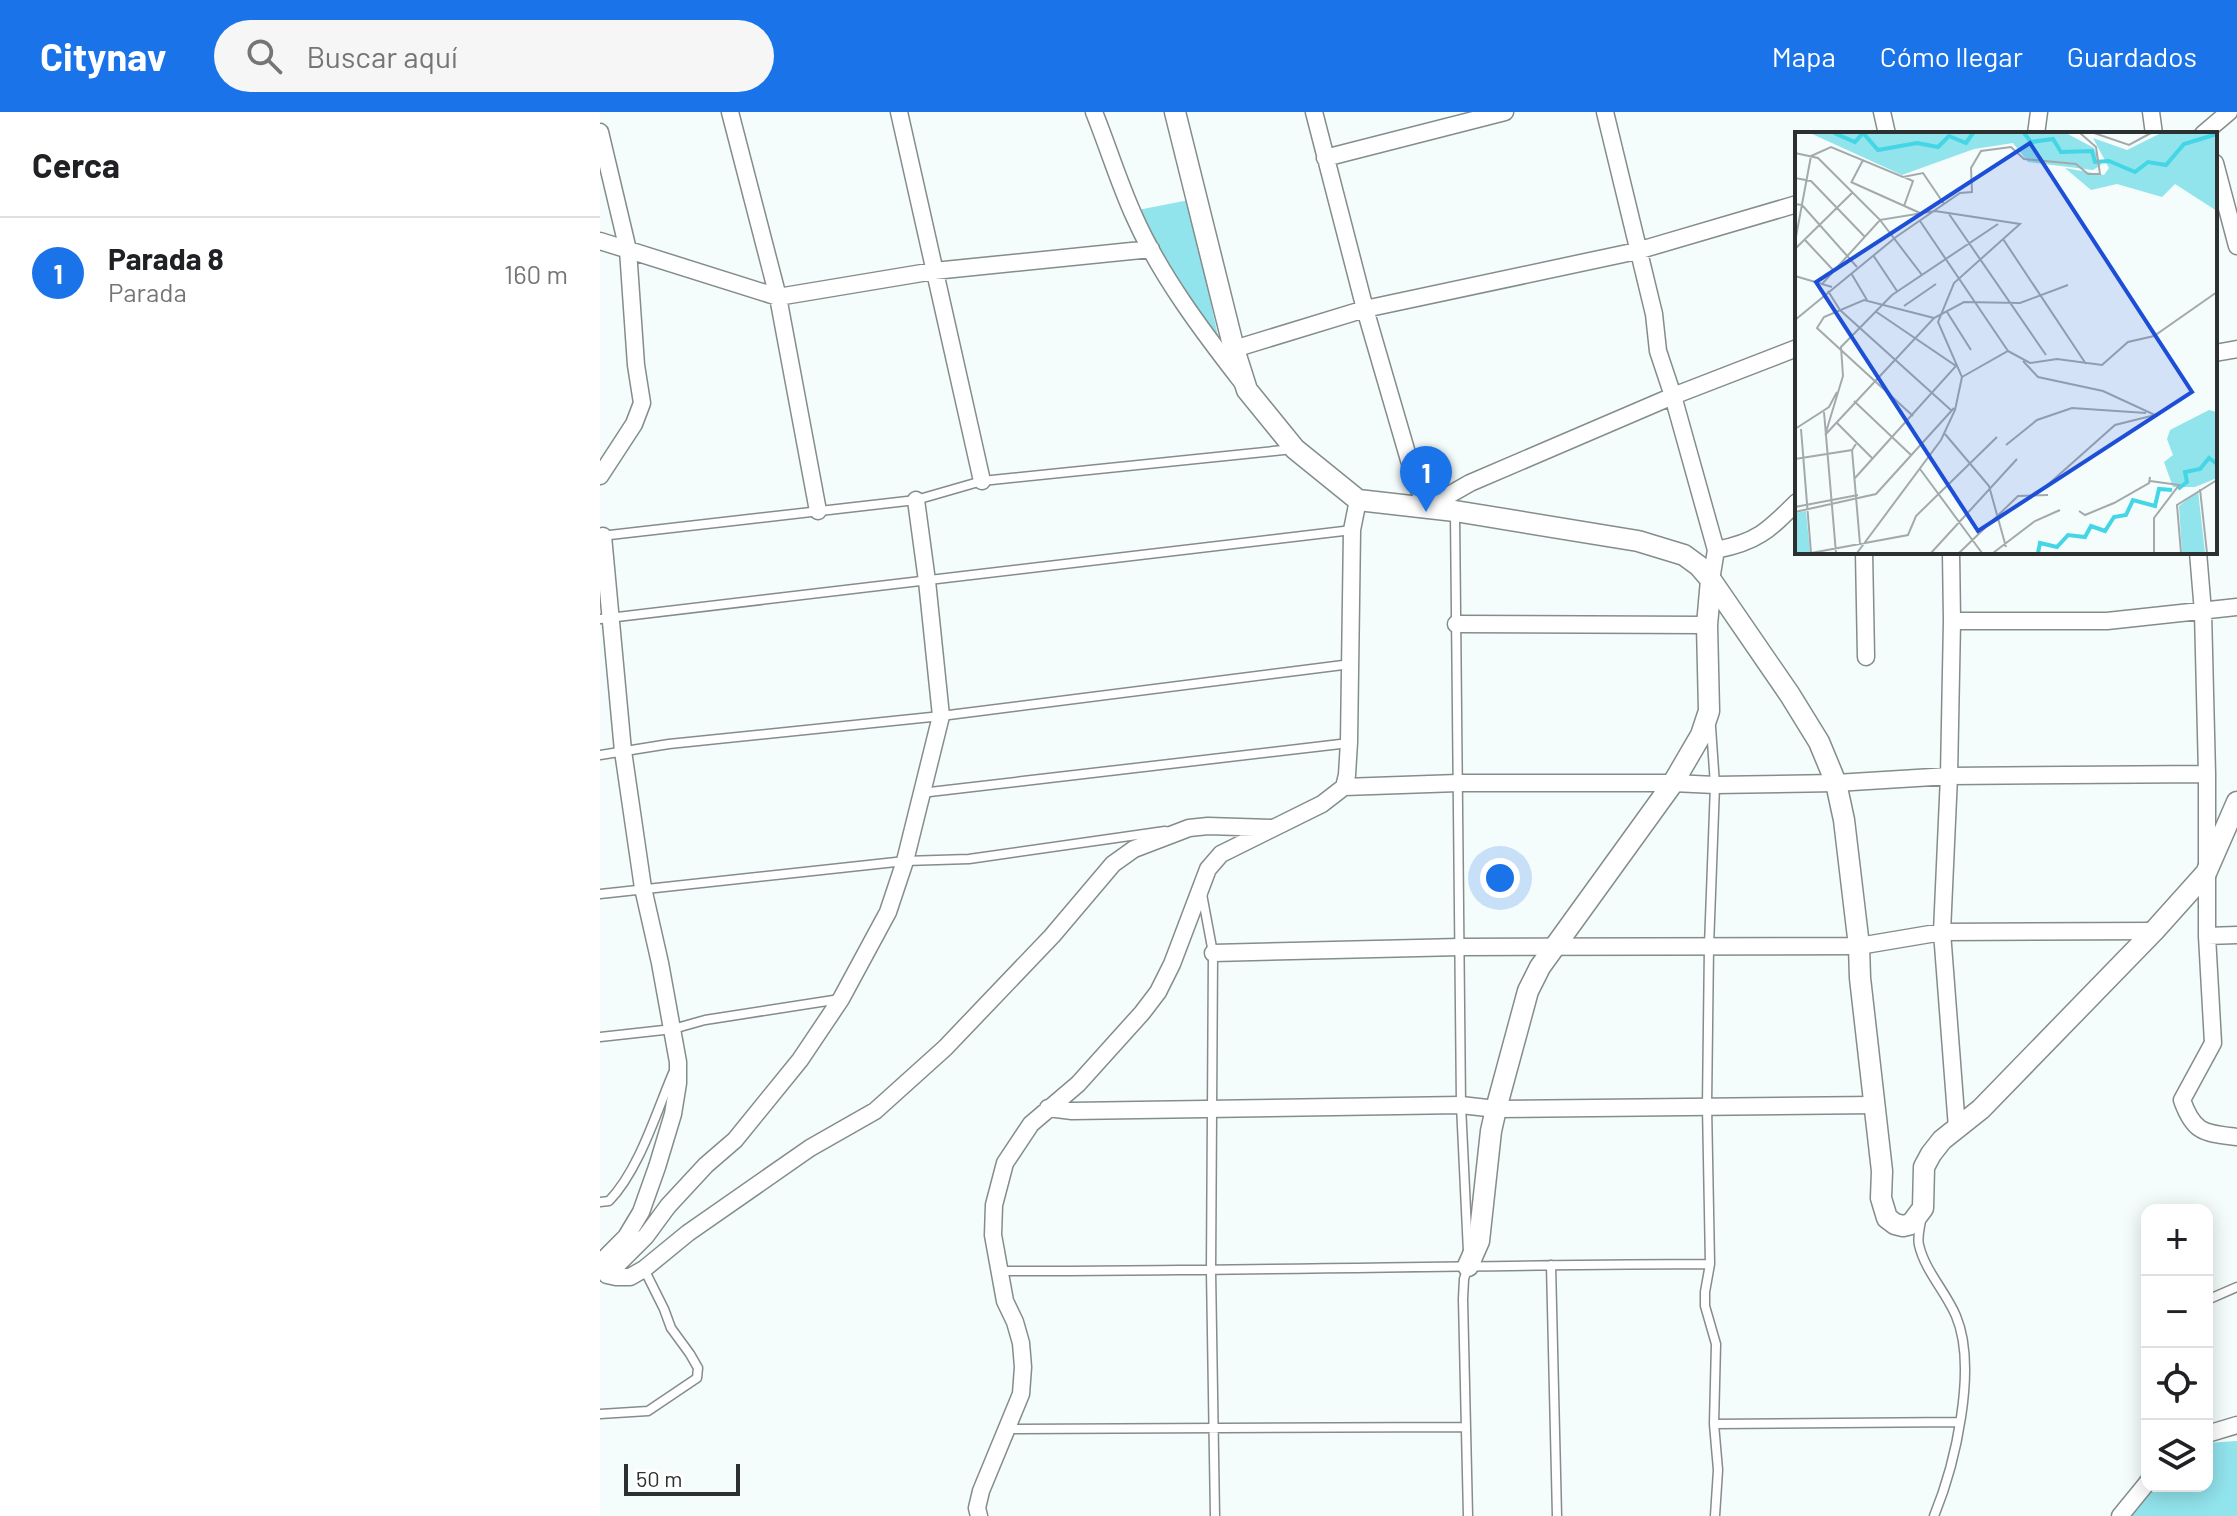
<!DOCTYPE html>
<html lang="es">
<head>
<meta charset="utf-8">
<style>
	:root { --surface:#fff; --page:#f6f6f6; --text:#202124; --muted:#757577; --line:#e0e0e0; --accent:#1a73e8 }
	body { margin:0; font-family:Barlow,sans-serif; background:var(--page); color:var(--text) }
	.controls { position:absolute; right:24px; bottom:24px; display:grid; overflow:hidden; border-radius:16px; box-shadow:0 4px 20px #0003 }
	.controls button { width:72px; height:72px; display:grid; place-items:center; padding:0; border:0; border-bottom:2px solid var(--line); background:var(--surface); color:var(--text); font:40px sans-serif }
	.scale { position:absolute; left:24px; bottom:20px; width:116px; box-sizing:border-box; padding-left:8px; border:4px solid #2d3031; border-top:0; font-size:22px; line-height:28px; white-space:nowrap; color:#2d3031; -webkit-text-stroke:6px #fff; paint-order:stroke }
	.you { position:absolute; left:900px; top:766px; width:28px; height:28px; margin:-20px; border:6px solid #fff; border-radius:50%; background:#1a73e8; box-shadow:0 0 0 12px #1a73e833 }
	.badge { display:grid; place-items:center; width:52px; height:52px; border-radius:50%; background:var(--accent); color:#fff; font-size:26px; font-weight:700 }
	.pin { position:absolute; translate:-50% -66px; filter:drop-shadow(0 2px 4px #0008) }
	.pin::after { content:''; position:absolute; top:42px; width:28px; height:24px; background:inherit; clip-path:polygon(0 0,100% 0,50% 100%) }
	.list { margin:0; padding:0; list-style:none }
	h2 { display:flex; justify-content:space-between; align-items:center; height:104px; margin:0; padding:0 32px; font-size:34px }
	h2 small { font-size:26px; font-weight:400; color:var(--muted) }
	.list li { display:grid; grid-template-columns:52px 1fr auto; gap:24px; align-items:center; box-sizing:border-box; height:112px; padding:0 32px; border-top:2px solid var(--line) }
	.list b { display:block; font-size:30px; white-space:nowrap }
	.list p { margin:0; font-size:26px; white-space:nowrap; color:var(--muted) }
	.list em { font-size:26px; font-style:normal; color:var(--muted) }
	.icon { flex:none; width:44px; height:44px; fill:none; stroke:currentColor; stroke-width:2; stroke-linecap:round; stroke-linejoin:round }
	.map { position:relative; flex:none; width:1637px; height:1404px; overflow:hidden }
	header { display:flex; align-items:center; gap:48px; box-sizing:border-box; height:112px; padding:0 40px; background:var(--accent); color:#fff }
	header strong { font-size:38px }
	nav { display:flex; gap:44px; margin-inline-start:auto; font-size:28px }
	.search { width:560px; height:72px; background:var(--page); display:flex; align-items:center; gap:20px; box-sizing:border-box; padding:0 28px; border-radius:44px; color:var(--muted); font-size:30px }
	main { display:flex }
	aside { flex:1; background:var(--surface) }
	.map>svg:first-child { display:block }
	.green { fill:#91e3ec }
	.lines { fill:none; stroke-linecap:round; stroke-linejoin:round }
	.service-casing { stroke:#858c8c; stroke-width:11 }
	.minor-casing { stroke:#858c8c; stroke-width:19 }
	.tertiary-casing { stroke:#858c8c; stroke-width:23 }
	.service { stroke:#fff; stroke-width:8 }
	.minor { stroke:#fff; stroke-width:16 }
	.tertiary { stroke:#fff; stroke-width:20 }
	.inset-river { fill:none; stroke:#45d6e5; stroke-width:4 }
	.inset-road { fill:none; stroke:#a4aaab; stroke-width:2 }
	.view { fill:#1d4ed8; fill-opacity:0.15; stroke:#1d4ed8; stroke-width:4 }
	.inset-edge { fill:none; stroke:#2d3031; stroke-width:4 }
</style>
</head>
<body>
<header>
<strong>Citynav</strong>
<div class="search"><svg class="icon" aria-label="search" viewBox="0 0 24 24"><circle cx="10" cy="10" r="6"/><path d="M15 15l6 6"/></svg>Buscar aquí</div>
<nav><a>Mapa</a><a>Cómo llegar</a><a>Guardados</a></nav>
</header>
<main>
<aside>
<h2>Cerca<small></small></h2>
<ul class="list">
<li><span class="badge">1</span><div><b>Parada 8</b><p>Parada</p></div><em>160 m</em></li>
</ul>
</aside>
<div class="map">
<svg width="1637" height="1404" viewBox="0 0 1637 1404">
	<rect width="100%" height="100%" fill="#f4fcfc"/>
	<path class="green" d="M 589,88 L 619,229 L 561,144 L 538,98 Z
		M 1637,1329 L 1637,1404 L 1517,1404 L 1547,1351 L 1547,1374 L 1607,1374 L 1607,1331 Z"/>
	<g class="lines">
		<g class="service-casing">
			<path id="service" d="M 855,402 L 861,993 L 868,1140
				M 1,424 L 316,388 L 382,369 L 693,337
				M 0,507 L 752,418
				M 1111,615 L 1115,673 L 1109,834 L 1107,994 L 1110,1152 L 1105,1180 L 1105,1194 L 1116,1232 L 1114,1312 L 1118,1358 L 1115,1404
				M 0,643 L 69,632 L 341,604 L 751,552
				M 321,681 L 749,631
				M 0,782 L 305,749 L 369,747 L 565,719
				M 602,782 L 613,841 L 611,1159 L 615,1404
				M 0,925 L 73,917 L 105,908 L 240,887
				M 0,1090 L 9,1089 C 39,1058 56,1001 73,961
				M 1321,1108 C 1320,1116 1317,1125 1319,1133 C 1325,1159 1346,1180 1356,1204 C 1378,1256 1355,1353 1334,1404
				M 951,1153 L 957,1404
				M 868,1154 L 864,1167 L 863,1187 L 868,1404
				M 399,1159 C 636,1159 873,1153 1110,1152
				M 1607,1188 L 1637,1175
				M 0,1302 L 48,1299 L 97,1266 L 98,1256 L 90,1242 L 71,1216 L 64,1197 L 44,1157
				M 1114,1312 L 1359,1310
				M 406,1317 L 865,1315"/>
		</g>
		<g class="minor-casing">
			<path id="minor" d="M 130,0 L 178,185 L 218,399
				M 299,0 L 382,369
				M 494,0 C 508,35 519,71 534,104 C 560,163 603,220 642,270
				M 714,0 L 765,197 L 816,372 L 828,395 L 870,371 L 1073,284 L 1197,236
				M 1005,0 L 1054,202 L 1058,239 L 1073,284 L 1116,438 L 1111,468
				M 1282,0 L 1287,22
				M 1551,0 L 1554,22
				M 0,20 L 28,138 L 36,253 L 42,291 L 34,312 L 0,364
				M 1436,22 L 1439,0
				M 1603,22 L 1629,0
				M 725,46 L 905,0
				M 1615,51 L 1637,134
				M 0,129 L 178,185 L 334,159 L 551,137
				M 634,237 L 765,197 L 1037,139 L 1197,92
				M 1615,241 L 1637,237
				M 3,424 L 23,639 L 43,776 L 60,851 L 78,950 L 78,971 L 73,1002 L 57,1055 L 41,1100 L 26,1125 L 5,1146 L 4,1155 L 7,1163 L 16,1165 L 30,1165 L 44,1157 L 88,1121 L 210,1036 L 275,999 L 345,936 L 452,824 L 513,752 L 534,737 L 589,716 L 608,714 L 671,716
				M 1116,438 C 1157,430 1168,419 1197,390
				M 1264,440 L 1266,545
				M 1351,440 L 1352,509 L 1349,664 L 1342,820 L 1357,1016
				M 1598,440 L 1603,500 L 1607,662 L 1607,824 L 1613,931 L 1582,988 C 1594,1022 1605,1021 1637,1025
				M 1352,509 L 1507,509 L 1637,495
				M 856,512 L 1107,513
				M 744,675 L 858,671 L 1073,671 L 1115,673 L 1236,671 L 1349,664 L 1607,662
				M 1607,824 L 1637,823
				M 613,841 L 860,835 L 1259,834 L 1342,820 L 1554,819
				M 448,996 L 472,999 L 861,993 L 896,997 L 1275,993
				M 7,1163 L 46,1124 L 68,1094 L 106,1053 L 135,1028 L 200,948 L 241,887 L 288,800 L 305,749 L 341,604 L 327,469 L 316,388
				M 1607,1322 L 1637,1313
				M 379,1404 L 377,1396 L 381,1379 L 421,1282 L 423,1255 L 421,1231 L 415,1210 L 405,1189 L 393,1123 L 394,1093 L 405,1051 L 431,1012 L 478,972 L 542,901 L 558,880 L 572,852 L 608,757 L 621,742 L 722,692 L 744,675 L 747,663 L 749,630 L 752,418 L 758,388
				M 1520,1404 L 1547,1371"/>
		</g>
		<g class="tertiary-casing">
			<path id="tertiary" d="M 575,0 L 634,237 L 647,278 L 695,337 L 758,388 L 855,399 L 1038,429 L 1084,443 L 1099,454 L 1111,468 L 1190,583 L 1219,630 L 1236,671 L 1244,708 L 1259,834 L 1260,866 L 1282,1059 L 1281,1086 L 1287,1106 L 1295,1112 L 1303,1114 L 1311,1112 L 1323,1096 L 1324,1055 L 1331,1042 L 1342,1028 L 1381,997 L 1554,819 L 1606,761 L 1637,690
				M 868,1154 L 879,1129 L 891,1019 L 896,997 L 928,879 L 940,855 L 1073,671 L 1101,623 L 1109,599 L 1107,513 L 1111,468"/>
		</g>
		<use href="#service" class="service"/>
		<use href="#minor" class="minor"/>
		<use href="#tertiary" class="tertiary"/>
	</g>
	<g transform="translate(1195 20)">
		<rect width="422" height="422" fill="#f4fcfc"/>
		<path d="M 15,1 L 271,1 L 299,16 L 306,33 L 298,38 L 233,30 L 218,11 L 179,17 L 107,43 ZM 366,1 L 422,1 L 422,79 L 380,52 L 367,65 L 322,52 L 296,58 L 270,36 L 309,43 L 314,36 L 298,6 L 332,18 ZM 414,278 L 422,280 L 422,346 L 400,355 L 378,355 L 369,330 L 378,323 L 372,307 L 375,298 ZM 403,359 L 410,421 L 387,421 L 384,374 ZM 11,379 L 15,420 L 0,421 L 0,381 Z" fill="#91e3ec"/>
		<path class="inset-river" d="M 39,1 L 60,10 L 68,1 L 83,18 L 122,11 L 143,15 L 154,4 L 171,11 L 178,1M 229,1 L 236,10 L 258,7 L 266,20 L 297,19 L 300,30 L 314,29 L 340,40 L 353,30 L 371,33 L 389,12 L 422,2M 383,357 L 392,350 L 390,340 L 405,337 L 414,326 L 422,332M 243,421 L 245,411 L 262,415 L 273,403 L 290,405 L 296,394 L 310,399 L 319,385 L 331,383 L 338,368 L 360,374 L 364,357 L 377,358"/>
		<path class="inset-road" d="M 299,1 L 334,13 L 356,1M 0,21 L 23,26 L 85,88 L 140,79 L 225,92 L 159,151 L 143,190 L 167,245 L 160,278 L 146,308 L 62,421M 109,45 L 118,49 L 109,74M 0,46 L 16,49 L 70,105M 56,50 L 125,81M 56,51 L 68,28M 0,72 L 7,73 L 62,135M 154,82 L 251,223M 125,89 L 213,219M 208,107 L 291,232M 10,108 L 39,139M 0,110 L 16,24 L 36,15 L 108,45 L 128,41 L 149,72M 0,117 L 58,60M 78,123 L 102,159M 56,141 L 72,168M 0,144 L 37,155M 27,152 L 85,88 L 127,143M 33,159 L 45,178 L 157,279M 109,174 L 141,152M 152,180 L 176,218M 0,188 L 101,105 L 165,61 L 177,60 L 176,36 L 186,19 L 216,15 L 229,27 L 281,32 L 293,42 L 305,42 L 301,15 L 285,1M 228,229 L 243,245 L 308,259 L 360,283 L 320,293 L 248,357M 167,245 L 213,219 L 235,231 L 262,227 L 307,233 L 333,210 L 359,204 L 422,160M 59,269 L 116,323M 29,280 L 41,421M 118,284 L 22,196 L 29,185 L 69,168 L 139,186M 42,291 L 78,327M 0,297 L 34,275 L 42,260M 6,297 L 16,421M 31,300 L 48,244 L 46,215 L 97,163 L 203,92M 150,302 L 194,354 L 211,415M 30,303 L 139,186 L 169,170 L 225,171 L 273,153M 211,313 L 242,288 L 277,276 L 351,281M 57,318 L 65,412M 0,327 L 57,318 L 61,312M 125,337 L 187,421M 60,346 L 161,234 L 80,179M 355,349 L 384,353 L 359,386 L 359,421M 405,357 L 412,421M 0,375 L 63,363M 284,379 L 290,383 L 319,371 L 354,351 L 355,345M 0,380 L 81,362 L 159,276M 16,421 L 113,403 L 121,384 L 202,305M 136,421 L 222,327M 164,421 L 223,364 L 253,363M 198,421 L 240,389 L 265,378M 386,421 L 382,373 L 422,348"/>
		<path class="view" d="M 235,11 L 397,260 L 183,399 L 21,150 Z"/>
		<rect width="422" height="422" class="inset-edge"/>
	</g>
</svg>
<div class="controls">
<button>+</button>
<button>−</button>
<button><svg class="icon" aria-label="locate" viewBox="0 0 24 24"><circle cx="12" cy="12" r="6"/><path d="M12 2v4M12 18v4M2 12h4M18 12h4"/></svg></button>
<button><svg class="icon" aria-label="layers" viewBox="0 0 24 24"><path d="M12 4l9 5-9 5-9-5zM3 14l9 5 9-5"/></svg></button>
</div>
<div class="scale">50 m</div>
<div class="you"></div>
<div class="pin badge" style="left:826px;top:400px">1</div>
</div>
</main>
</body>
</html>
